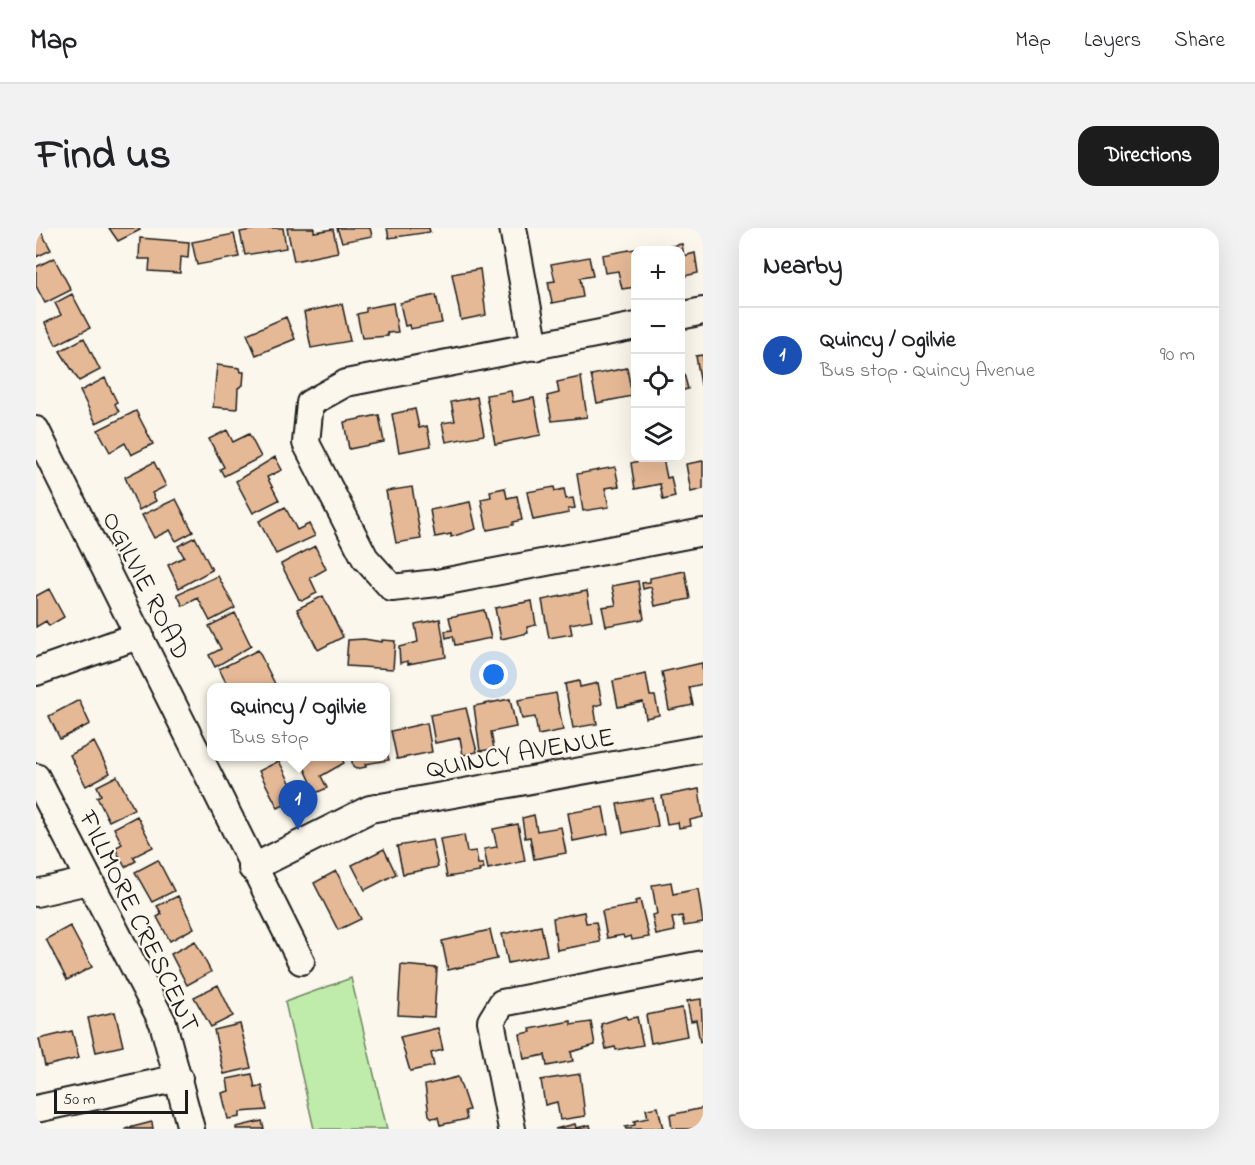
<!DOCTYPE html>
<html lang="en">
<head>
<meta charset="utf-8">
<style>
	:root { --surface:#fff; --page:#f2f2f2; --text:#202124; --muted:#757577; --line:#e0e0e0; --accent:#1c1c1c }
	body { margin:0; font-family:"Indie Flower",sans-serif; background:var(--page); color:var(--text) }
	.controls { position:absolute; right:18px; top:18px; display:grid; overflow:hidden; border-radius:12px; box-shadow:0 6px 24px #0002 }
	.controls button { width:54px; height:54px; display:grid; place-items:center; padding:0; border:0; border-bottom:2px solid var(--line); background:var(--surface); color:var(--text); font:30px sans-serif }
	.scale { position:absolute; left:18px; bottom:15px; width:134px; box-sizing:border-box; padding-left:6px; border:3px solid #1c1c1c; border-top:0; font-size:16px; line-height:21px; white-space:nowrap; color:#1c1c1c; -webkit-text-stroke:4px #fbf7ec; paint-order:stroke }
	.you { position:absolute; left:458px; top:447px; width:21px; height:21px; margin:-15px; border:4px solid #fff; border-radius:50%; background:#1a73e8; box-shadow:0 0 0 9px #1a73e833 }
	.badge { display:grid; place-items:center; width:39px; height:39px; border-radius:50%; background:var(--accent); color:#fff; font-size:20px; font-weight:700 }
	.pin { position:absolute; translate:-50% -50px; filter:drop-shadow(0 2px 3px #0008) }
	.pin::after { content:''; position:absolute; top:32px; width:21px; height:18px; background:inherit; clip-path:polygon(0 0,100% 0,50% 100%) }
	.popup { position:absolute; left:171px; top:455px; width:183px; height:78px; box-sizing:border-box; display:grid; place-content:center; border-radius:12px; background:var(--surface); filter:drop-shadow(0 2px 4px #0005); font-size:20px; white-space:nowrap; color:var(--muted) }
	.popup b { font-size:22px; color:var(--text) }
	.popup::after { content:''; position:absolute; left:50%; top:100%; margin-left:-12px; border:12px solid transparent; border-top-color:var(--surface) }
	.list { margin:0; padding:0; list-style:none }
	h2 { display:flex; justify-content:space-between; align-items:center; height:78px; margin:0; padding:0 24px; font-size:26px }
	h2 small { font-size:20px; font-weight:400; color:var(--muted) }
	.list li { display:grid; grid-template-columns:39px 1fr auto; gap:18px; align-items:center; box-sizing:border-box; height:96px; padding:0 24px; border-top:2px solid var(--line) }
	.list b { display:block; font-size:22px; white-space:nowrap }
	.list p { margin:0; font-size:20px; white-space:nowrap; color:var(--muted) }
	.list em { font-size:20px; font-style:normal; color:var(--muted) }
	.icon { flex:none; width:33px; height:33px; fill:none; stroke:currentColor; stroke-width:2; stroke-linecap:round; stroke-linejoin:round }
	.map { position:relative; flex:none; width:667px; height:901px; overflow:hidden; border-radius:18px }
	header { display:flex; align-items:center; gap:36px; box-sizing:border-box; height:84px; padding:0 30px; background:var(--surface); border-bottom:2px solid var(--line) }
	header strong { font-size:28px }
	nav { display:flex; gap:33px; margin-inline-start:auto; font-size:21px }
	.intro { display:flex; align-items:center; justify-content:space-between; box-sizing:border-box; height:144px; padding:0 36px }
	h1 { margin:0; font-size:42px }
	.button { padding:15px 27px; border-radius:18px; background:var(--accent); color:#fff; font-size:21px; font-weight:700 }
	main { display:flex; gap:36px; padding:0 36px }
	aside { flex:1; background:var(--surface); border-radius:18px; box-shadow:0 6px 24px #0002 }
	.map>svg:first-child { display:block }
	.green { fill:#bfecaa; stroke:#6e8463; stroke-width:1.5 }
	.building { fill:#e6b996; stroke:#1c1c1c; stroke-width:1.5 }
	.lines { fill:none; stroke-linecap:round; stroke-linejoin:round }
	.minor-casing { stroke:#1c1c1c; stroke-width:30 }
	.minor { stroke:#fbf7ec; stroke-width:26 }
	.labels { text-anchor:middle; stroke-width:4.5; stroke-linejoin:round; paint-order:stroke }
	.street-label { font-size:27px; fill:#1c1c1c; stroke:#fbf7ec }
</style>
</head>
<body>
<header>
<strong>Map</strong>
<nav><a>Map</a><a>Layers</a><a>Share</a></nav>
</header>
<div class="intro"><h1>Find us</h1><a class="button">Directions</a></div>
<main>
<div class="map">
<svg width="667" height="901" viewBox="0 0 667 901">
	<rect width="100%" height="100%" fill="#fbf7ec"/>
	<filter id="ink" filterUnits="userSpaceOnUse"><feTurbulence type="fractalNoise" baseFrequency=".0167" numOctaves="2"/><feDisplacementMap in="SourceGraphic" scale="12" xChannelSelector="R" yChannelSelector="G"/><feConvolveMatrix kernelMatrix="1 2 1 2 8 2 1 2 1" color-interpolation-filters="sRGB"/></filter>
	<g filter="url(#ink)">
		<path class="green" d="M 315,750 L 351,901 L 278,901 L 249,774 Z"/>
		<path class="building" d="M 0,0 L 3,0 L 15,22 L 0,29 Z
			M 73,0 L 102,0 L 104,2 L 82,13 Z
			M 226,0 L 247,0 L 250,20 L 209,27 L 204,4 Z
			M 251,0 L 278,0 L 278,4 L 297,1 L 302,24 L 258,33 Z
			M 301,0 L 334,0 L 336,8 L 306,14 Z
			M 351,0 L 393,0 L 394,4 L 353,10 Z
			M 198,6 L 203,29 L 161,37 L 156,14 Z
			M 104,10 L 153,14 L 152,30 L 145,29 L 144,45 L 113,43 L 114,31 L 103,31 Z
			M 646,16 L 648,28 L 659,25 L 662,45 L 644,49 L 644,22 L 616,22 Z
			M 604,20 L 605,22 L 600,22 L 600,59 L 586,61 L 582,43 L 569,45 L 566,27 Z
			M 553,29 L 557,48 L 544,50 L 547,69 L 516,75 L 512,54 L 519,53 L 515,36 Z
			M 18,30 L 35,62 L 9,75 L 0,58 L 0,39 Z
			M 444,41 L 450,87 L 425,92 L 416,46 Z
			M 36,66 L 54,100 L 20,117 L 9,95 L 25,87 L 19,75 Z
			M 400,67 L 406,95 L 374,101 L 373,97 L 369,98 L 364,75 Z
			M 357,75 L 362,104 L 351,105 L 352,108 L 326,110 L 321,86 L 330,84 L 330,80 Z
			M 306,76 L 314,113 L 275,120 L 268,84 Z
			M 250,89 L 259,111 L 220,127 L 211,106 Z
			M 48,110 L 64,142 L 43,153 L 24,123 Z
			M 667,127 L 667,156 L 665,157 L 660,128 Z
			M 644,131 L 652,161 L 644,163 Z
			M 181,137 L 204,140 L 205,144 L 208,144 L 207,157 L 202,160 L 201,181 L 177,179 Z
			M 591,140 L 596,168 L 561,175 L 555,147 Z
			M 545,149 L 551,189 L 516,193 L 511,168 L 523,165 L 521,154 Z
			M 69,150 L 81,174 L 79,176 L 83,184 L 60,195 L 44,163 Z
			M 475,163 L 477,174 L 498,170 L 505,207 L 459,216 L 450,167 Z
			M 441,169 L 448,207 L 410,214 L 406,195 L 419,193 L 415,174 Z
			M 379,181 L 383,200 L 391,198 L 395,218 L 363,224 L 356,186 Z
			M 100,183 L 117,216 L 95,227 L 89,215 L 74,224 L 62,202 Z
			M 343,187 L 348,214 L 313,221 L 308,194 Z
			M 191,202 L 197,214 L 213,206 L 225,229 L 188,248 L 184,241 L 188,239 L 173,211 Z
			M 239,229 L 246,242 L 231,249 L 243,272 L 217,285 L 200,253 Z
			M 602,230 L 627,230 L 631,250 L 635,249 L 639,269 L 627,272 L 624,256 L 599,261 L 595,235 L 603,233 Z
			M 667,233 L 667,261 L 655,264 L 650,236 Z
			M 118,234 L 130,258 L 116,265 L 120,273 L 103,282 L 89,249 Z
			M 579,239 L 583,258 L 569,260 L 573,279 L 547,283 L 541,246 Z
			M 376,259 L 385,311 L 360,315 L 350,263 Z
			M 518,259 L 519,263 L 528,261 L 530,271 L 537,270 L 539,280 L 532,281 L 533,285 L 497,292 L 491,264 Z
			M 469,260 L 471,270 L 481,268 L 486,292 L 477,294 L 477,297 L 451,302 L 445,271 L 455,269 L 454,263 Z
			M 140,271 L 157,304 L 140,313 L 134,302 L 118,310 L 106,287 Z
			M 434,274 L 440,301 L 415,309 L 415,306 L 399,309 L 394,282 Z
			M 249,279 L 261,302 L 273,296 L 279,308 L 240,326 L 223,293 Z
			M 159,309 L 176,342 L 143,360 L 132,337 L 148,329 L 142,318 Z
			M 279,318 L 290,341 L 274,350 L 281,365 L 267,372 L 263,371 L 245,336 Z
			M 649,343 L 654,371 L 619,378 L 615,359 L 607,361 L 606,355 L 614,354 L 614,350 Z
			M 182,348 L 199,380 L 174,393 L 162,370 L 147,378 L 141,366 Z
			M 602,353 L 608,391 L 570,398 L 566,379 L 580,377 L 576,358 Z
			M 13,361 L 28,389 L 13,398 L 10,393 L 0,399 L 0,368 Z
			M 551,363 L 556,392 L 534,396 L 536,406 L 513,410 L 506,372 Z
			M 287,368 L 307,409 L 282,422 L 261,381 Z
			M 496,373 L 500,397 L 491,399 L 492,405 L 465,411 L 459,380 Z
			M 448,382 L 455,410 L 419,417 L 417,408 L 410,410 L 409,403 L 416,402 L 413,389 Z
			M 199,385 L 215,418 L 179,439 L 173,427 L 185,421 L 173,398 Z
			M 404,391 L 410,429 L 372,436 L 372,433 L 364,435 L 363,419 L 382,414 L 379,396 Z
			M 328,411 L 346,414 L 346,412 L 359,413 L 357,441 L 310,438 L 312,412 Z
			M 222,422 L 239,456 L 233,460 L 213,460 L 211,455 L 203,460 L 193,460 L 183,441 Z
			M 666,435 L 667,456 L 653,459 L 657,477 L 633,482 L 626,444 Z
			M 610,446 L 614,468 L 619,468 L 623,487 L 610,490 L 607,474 L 582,479 L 577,453 Z
			M 543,453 L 544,459 L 562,455 L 566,476 L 558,478 L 561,496 L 537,500 L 529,456 Z
			M 520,465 L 527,502 L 502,507 L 499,489 L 486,491 L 482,472 Z
			M 474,471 L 480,499 L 455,504 L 458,521 L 444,523 L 438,478 Z
			M 43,472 L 54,496 L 24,511 L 13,488 Z
			M 430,480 L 441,524 L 427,527 L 424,510 L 399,515 L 394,487 Z
			M 391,495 L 396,524 L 361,531 L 355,503 Z
			M 58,514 L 74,545 L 50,558 L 34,527 Z
			M 349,517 L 353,532 L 329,536 L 330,539 L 320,541 L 317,539 L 315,528 L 349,528 Z
			M 263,528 L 304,528 L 308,535 L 285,548 L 291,560 L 280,565 Z
			M 243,533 L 262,570 L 242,580 L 223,543 Z
			M 81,548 L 98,581 L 73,593 L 61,569 L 65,567 L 61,558 Z
			M 663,561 L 667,589 L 654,592 L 655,598 L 643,600 L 642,594 L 631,596 L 626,568 Z
			M 617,570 L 622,598 L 587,605 L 581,576 Z
			M 567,579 L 572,606 L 537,613 L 532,585 Z
			M 498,587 L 501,603 L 525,599 L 530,625 L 498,631 L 494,609 L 489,610 L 486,590 Z
			M 101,588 L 117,619 L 97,629 L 100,633 L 89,639 L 79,620 L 86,616 L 78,600 Z
			M 482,596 L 489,633 L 452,641 L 448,621 L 461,619 L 457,601 Z
			M 428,607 L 431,624 L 440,623 L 442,636 L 447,636 L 448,641 L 443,642 L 444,644 L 411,649 L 404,611 Z
			M 396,612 L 402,639 L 367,646 L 361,618 Z
			M 348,621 L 360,646 L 329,662 L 316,637 Z
			M 122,632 L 138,663 L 116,674 L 99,644 Z
			M 300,643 L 325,691 L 302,702 L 278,655 Z
			M 635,654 L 637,666 L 662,661 L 667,695 L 648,698 L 646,688 L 636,690 L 639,703 L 620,707 L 616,687 L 621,686 L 616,657 Z
			M 142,668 L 158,700 L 134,713 L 121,689 L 126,686 L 121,678 Z
			M 604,672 L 613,709 L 596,712 L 595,708 L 588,710 L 587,707 L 571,710 L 566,683 L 600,677 L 599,673 Z
			M 548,684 L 550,695 L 560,694 L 564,714 L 521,722 L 517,690 Z
			M 34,698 L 56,739 L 31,752 L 10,711 Z
			M 505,698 L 511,727 L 472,735 L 466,706 Z
			M 454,702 L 461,731 L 412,742 L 406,713 Z
			M 159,713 L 175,744 L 151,757 L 135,726 Z
			M 365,737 L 401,740 L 398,789 L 362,787 Z
			M 182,757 L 197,788 L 175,799 L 158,769 Z
			M 665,771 L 667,813 L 664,814 L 660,792 L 655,793 L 651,773 Z
			M 646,780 L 651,808 L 615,815 L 610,787 Z
			M 79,784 L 87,818 L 60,824 L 52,790 Z
			M 590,788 L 591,791 L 601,789 L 607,817 L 580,822 L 579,819 L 570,821 L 565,796 Z
			M 535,793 L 535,797 L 555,794 L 559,817 L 535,824 L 537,833 L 511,838 L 509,827 L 488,831 L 484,806 L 495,804 L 494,801 Z
			M 204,796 L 215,840 L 188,846 L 178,802 Z
			M 402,800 L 407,822 L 395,825 L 398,838 L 374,843 L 364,809 Z
			M 36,803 L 43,830 L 9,838 L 3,811 Z
			M 216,846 L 219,860 L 226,858 L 231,882 L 204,884 L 204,889 L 192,891 L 186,865 L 193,863 L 191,851 Z
			M 544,846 L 549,888 L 524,892 L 521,874 L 509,877 L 505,852 Z
			M 422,849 L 433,882 L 429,883 L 431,891 L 404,897 L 402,889 L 396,890 L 393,887 L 389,857 Z
			M 622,879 L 627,901 L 590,901 L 589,899 L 599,897 L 598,893 L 612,890 L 610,881 Z
			M 667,880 L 667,901 L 636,901 L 634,887 Z
			M 226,893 L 228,901 L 200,901 L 200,899 Z
			M 116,894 L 117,901 L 89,901 Z
			M 539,896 L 540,900 L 554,897 L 555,901 L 519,901 Z"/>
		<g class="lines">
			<g class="minor-casing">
				<path id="minor" d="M 477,0 L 499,119
					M 644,88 L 667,83
					M 600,98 L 310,155 L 274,175 L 270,215 L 329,330 L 356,360 L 401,355 L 667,304
					M 0,202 L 265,733
					M 0,444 L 104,407
					M 0,549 L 127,795 L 155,901
					M 216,640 L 334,581 L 667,521
					M 0,665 L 52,653
					M 0,881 L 143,850
					M 476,901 L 455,793 L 466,775 L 667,736"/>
			</g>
			<use href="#minor" class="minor"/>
		</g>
	</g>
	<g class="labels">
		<g class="street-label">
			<text transform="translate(111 357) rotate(63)" y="9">OGILVIE ROAD</text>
			<text transform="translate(484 524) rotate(-10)" y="9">QUINCY AVENUE</text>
			<text transform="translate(104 693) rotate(64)" y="9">FILLMORE CRESCENT</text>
		</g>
	</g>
</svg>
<div class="controls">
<button>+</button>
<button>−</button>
<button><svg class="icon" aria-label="locate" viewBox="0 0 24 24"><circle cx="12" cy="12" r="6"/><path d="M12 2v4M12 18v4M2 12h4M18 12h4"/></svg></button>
<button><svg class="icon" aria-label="layers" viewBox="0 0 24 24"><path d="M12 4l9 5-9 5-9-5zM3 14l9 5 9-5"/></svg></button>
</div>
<div class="scale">50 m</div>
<div class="you"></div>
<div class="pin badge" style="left:262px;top:602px;background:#1a4fb4">1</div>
<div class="popup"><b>Quincy / Ogilvie</b>Bus stop</div>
</div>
<aside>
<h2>Nearby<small></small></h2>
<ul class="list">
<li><span class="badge" style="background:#1a4fb4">1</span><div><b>Quincy / Ogilvie</b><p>Bus stop · Quincy Avenue</p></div><em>90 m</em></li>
</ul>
</aside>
</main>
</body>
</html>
